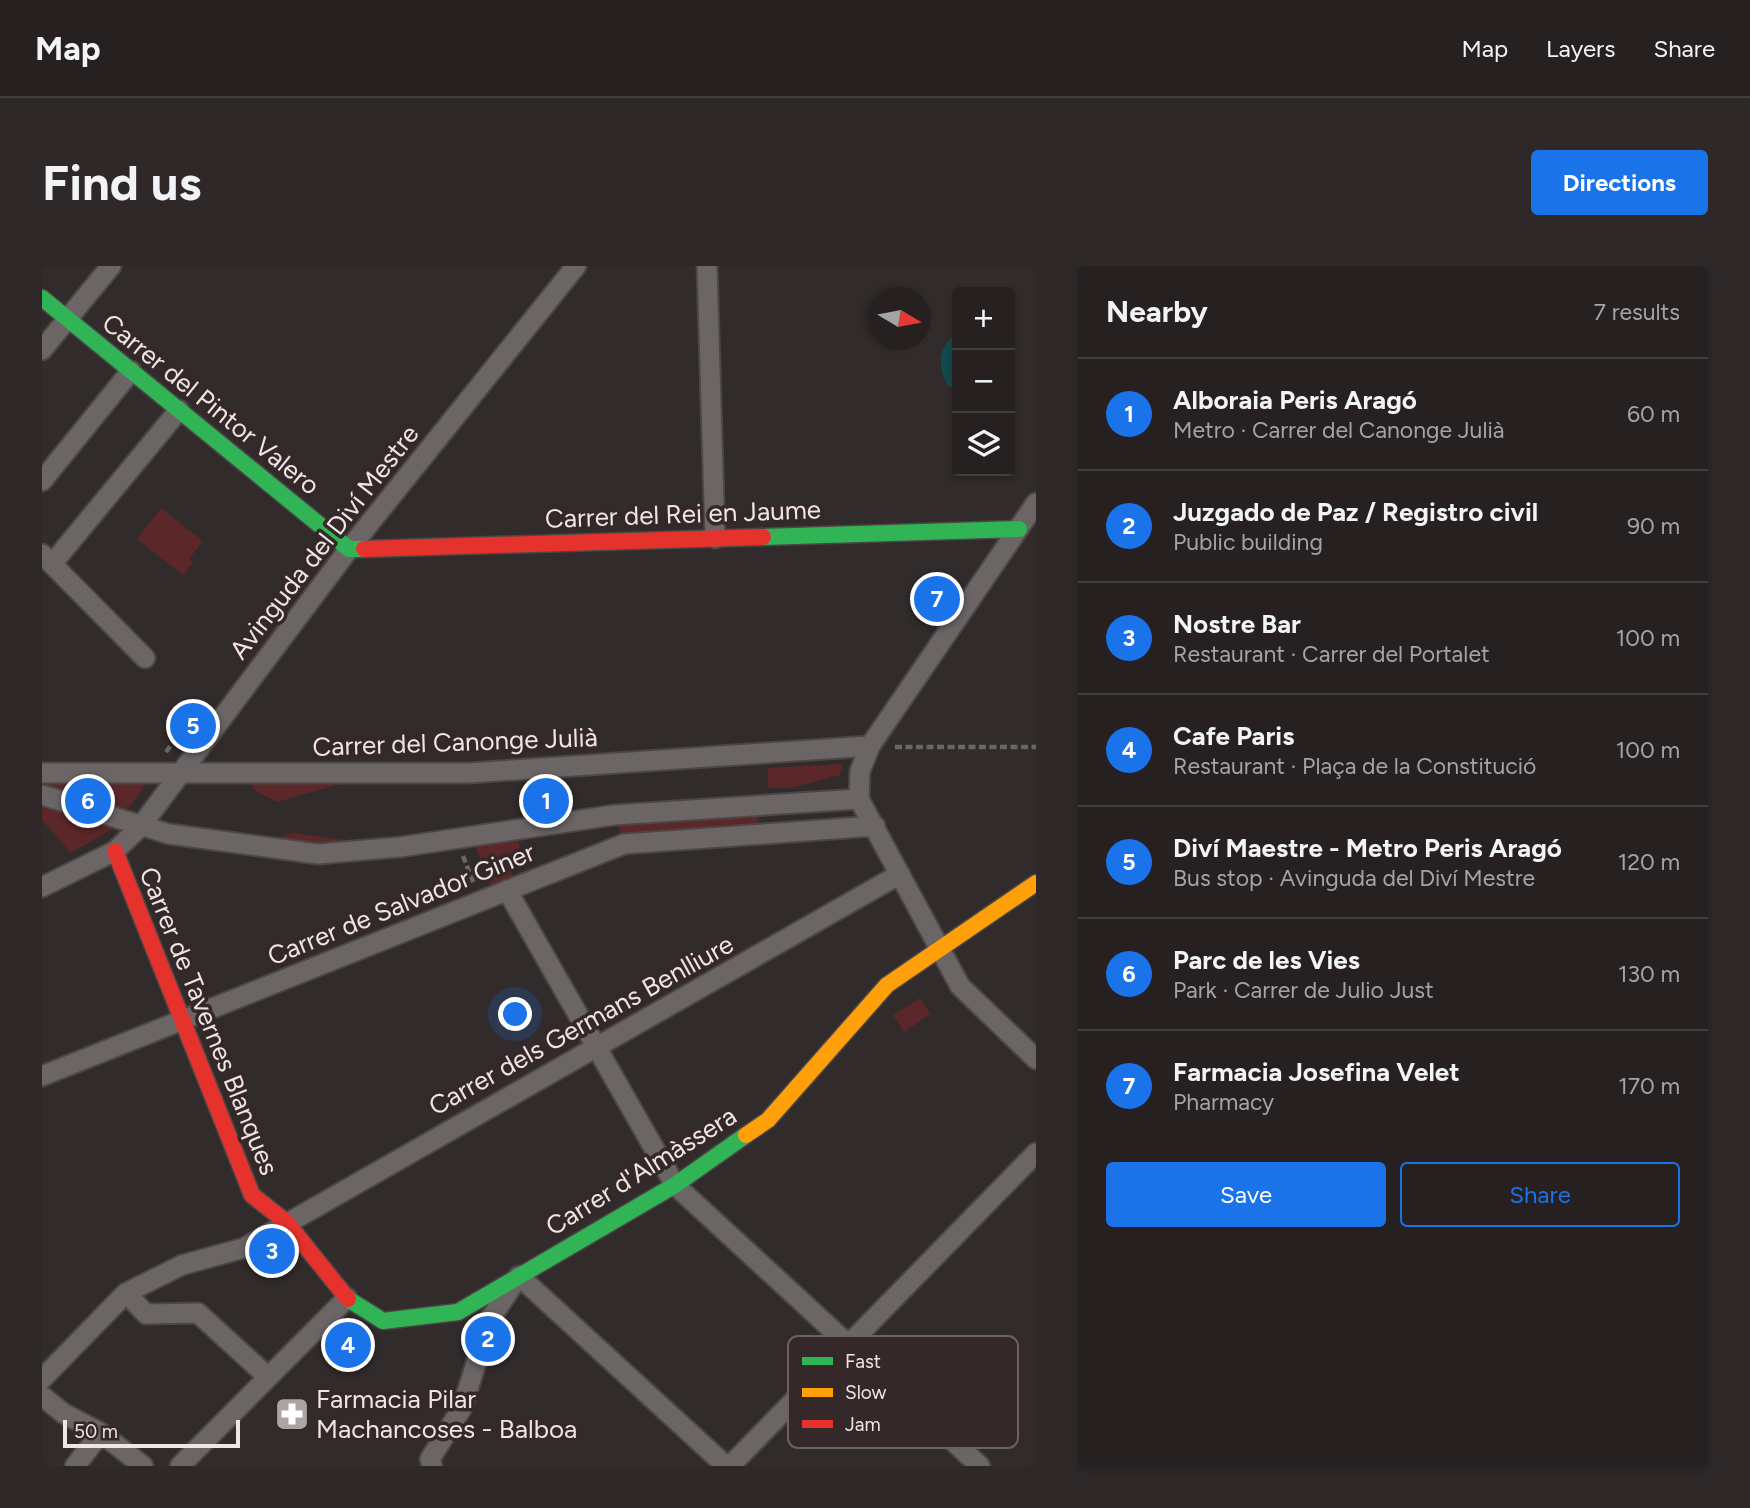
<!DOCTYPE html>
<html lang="en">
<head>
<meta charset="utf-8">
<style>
	:root { --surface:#262020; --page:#2e2829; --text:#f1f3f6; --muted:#a4a3a5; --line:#423e3e; --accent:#1a73e8 }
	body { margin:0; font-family:Figtree,sans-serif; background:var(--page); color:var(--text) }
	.controls { position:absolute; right:21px; top:21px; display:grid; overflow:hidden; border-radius:7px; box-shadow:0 4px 10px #0003 }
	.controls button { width:63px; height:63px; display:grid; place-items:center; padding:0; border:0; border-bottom:2px solid var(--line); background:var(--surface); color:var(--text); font:35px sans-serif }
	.compass { position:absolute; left:826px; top:21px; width:63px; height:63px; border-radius:50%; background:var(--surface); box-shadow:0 4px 10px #0003; rotate:100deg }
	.scale { position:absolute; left:21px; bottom:18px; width:177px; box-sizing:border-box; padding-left:7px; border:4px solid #eee5e4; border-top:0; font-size:19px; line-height:24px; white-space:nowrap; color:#eee5e4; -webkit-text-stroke:5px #352828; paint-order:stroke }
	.you { position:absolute; left:474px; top:749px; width:24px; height:24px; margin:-18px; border:5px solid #fff; border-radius:50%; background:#1a73e8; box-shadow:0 0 0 10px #1a73e833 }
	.badge { display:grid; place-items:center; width:46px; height:46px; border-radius:50%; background:var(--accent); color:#fff; font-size:23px; font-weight:700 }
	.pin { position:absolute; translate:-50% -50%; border:4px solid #fff; box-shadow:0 2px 7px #0006 }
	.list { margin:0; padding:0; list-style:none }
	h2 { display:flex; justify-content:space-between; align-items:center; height:91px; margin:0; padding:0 28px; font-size:30px }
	h2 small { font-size:23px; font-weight:400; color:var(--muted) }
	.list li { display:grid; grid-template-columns:46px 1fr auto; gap:21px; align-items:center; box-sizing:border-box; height:112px; padding:0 28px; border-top:2px solid var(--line) }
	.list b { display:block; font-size:26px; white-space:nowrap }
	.list p { margin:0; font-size:23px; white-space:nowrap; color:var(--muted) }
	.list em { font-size:23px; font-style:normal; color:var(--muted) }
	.actions { display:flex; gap:14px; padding:21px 28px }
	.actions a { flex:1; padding:16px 0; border:2px solid var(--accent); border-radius:7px; text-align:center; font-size:24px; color:var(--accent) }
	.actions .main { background:var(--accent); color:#fff }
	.icon { flex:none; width:38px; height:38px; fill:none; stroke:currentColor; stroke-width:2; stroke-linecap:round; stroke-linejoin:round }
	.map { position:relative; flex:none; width:994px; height:1200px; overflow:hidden; border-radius:7px }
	header { display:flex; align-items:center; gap:42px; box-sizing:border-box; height:98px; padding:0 35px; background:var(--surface); border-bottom:2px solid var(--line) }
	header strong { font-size:33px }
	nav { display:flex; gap:38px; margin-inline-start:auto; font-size:24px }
	.intro { display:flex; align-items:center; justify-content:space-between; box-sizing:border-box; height:168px; padding:0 42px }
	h1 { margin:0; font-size:49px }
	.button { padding:18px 32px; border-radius:7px; background:var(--accent); color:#fff; font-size:24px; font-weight:700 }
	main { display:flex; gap:42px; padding:0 42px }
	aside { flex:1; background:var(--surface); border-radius:7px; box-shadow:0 4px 10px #0003 }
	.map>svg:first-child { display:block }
	.green { fill:#5c2729 }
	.water { fill:#134b50 }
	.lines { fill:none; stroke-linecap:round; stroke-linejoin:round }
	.street-casing { stroke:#4c4746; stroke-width:23 }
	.fast-casing { stroke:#4c4746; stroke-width:19 }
	.slow-casing { stroke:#4c4746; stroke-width:19 }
	.jam-casing { stroke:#4c4746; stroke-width:19 }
	.path { stroke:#6b6666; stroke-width:4.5; stroke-dasharray:7 3.5; stroke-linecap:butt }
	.street { stroke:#6b6565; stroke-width:19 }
	.fast { stroke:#30b455; stroke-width:16 }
	.slow { stroke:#ff9f0a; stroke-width:16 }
	.jam { stroke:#e5322d; stroke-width:16 }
	.labels { text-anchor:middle; stroke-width:7; stroke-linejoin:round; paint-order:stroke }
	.street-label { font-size:26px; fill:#eee5e4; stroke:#352828 }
	.poi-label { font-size:26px; fill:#eee5e4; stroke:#352828; text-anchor:start }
	.key { fill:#352828; stroke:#6c6160; stroke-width:2 }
	.key-label { font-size:19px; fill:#eee5e4 }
</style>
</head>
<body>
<header>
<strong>Map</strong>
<nav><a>Map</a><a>Layers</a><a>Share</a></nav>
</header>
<div class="intro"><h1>Find us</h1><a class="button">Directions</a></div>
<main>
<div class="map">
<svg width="994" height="1200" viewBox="0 0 994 1200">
	<rect width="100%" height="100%" fill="#322b2b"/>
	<path class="green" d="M 119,242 L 161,275 L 147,293 L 151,297 L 141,309 L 95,273 Z
		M 801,498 L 798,509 L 748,522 L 726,522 L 726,502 Z
		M 206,512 L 316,513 L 235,536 L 212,524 Z
		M 0,514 L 106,515 L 72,562 L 29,587 L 0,554 Z
		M 716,547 L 716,559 L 579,568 L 574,556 Z
		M 473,565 L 478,582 L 469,602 L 471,612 L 449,620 L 433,579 Z
		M 249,567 L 319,576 L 297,582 L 227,575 Z
		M 878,732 L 889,748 L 862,766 L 851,749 Z"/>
	<path class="water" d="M 911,70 L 915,72 L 915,119 L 907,121 C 896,103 895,85 911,70 Z"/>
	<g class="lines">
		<g class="street-casing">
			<path id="street" d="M 665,0 L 673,272
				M 0,84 L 69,0
				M 0,215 L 89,105
				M 994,237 L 828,480 L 818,505 L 817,533 L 918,720 L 994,793
				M 0,288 L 103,392
				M 10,298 L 137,144
				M 0,507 L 427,507 L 828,480
				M 0,529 L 127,568 L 276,588 L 358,581 L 572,549 L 817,533
				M 0,621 L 73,585 L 99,560 L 307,283 L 534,0
				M 465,624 L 633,919 L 938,1200
				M 0,810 L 582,578 L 833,560
				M 84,1027 L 104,1048 L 156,1047 L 226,1111
				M 0,1113 L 84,1027 L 140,999 L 202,982 L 858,608
				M 0,1130 L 21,1147 L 59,1167 L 101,1200
				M 33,1200 L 59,1167
				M 138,1200 L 305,1032
				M 390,1200 L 388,1193 L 420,1142 L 448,1053 L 477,1010 L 684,1200
				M 688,1200 L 994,887"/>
		</g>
		<g class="fast-casing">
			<path id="fast" d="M 0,32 L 307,283 L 322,283
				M 721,271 L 977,263
				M 306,1033 L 341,1055 L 416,1046 L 633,919 L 704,869"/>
		</g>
		<g class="slow-casing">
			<path id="slow" d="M 704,869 L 726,854 L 845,719 L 994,617"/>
		</g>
		<g class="jam-casing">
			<path id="jam" d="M 322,283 L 721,271
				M 73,585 L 210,929 L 244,956 L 306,1033"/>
		</g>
		<path class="path" d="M 853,481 L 994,481
			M 124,486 L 140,465
			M 421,590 L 432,618"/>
		<use href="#street" class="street"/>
		<use href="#fast" class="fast"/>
		<use href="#slow" class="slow"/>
		<use href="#jam" class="jam"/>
	</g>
	<defs>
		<g id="pharmacy-square" transform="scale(1.75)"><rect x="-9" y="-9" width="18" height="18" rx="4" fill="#aca4a3" stroke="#352828"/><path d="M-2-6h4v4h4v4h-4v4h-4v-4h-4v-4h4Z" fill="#fff"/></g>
	</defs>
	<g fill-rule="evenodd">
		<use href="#pharmacy-square" x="250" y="1148"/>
	</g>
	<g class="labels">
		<g class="street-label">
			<text transform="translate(169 138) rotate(39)" y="9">Carrer del Pintor Valero</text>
			<text transform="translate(641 248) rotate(-2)" y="9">Carrer del Rei en Jaume</text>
			<text transform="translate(282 276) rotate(-52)" y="9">Avinguda del Diví Mestre</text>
			<text transform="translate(413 476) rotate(-2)" y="9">Carrer del Canonge Julià</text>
			<text transform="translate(359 638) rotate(-22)" y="9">Carrer de Salvador Giner</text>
			<text transform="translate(167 755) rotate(68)" y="9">Carrer de Tavernes Blanques</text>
			<text transform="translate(539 759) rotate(-29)" y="9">Carrer dels Germans Benlliure</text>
			<text transform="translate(599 905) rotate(-32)" y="9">Carrer d'Almàssera</text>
		</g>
		<g class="poi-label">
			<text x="274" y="1142">Farmacia Pilar<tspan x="274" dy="30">Machancoses - Balboa</tspan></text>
		</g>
	</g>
	<rect x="746" y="1070" width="230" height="112" rx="10" class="key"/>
	<rect x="760" y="1091" width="31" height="8" fill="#30b455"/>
	<rect x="760" y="1122" width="31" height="9" fill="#ff9f0a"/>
	<rect x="760" y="1154" width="31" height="8" fill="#e5322d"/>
	<g class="key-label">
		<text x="803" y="1102">Fast</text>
		<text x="803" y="1133">Slow</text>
		<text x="803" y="1165">Jam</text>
	</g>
</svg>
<div class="controls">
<button>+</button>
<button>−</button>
<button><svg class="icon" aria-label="layers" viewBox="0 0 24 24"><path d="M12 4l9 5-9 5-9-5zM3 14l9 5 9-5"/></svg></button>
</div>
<svg class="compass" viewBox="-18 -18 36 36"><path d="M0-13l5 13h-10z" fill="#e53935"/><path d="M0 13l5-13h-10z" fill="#a4a3a5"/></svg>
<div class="scale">50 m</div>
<div class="you"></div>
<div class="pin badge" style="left:504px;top:535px">1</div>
<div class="pin badge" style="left:446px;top:1073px">2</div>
<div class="pin badge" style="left:230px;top:985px">3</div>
<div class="pin badge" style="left:306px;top:1079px">4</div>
<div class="pin badge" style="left:151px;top:460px">5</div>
<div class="pin badge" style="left:46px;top:535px">6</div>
<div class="pin badge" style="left:895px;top:333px">7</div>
</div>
<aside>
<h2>Nearby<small>7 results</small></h2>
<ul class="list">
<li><span class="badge">1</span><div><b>Alboraia Peris Aragó</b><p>Metro · Carrer del Canonge Julià</p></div><em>60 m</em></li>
<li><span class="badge">2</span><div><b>Juzgado de Paz / Registro civil</b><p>Public building</p></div><em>90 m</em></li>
<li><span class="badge">3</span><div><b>Nostre Bar</b><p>Restaurant · Carrer del Portalet</p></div><em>100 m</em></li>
<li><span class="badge">4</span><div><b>Cafe Paris</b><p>Restaurant · Plaça de la Constitució</p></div><em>100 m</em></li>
<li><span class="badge">5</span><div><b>Diví Maestre - Metro Peris Aragó</b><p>Bus stop · Avinguda del Diví Mestre</p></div><em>120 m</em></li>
<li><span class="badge">6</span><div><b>Parc de les Vies</b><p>Park · Carrer de Julio Just</p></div><em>130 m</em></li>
<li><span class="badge">7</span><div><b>Farmacia Josefina Velet</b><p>Pharmacy</p></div><em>170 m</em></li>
</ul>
<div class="actions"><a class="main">Save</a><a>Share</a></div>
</aside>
</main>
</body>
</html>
